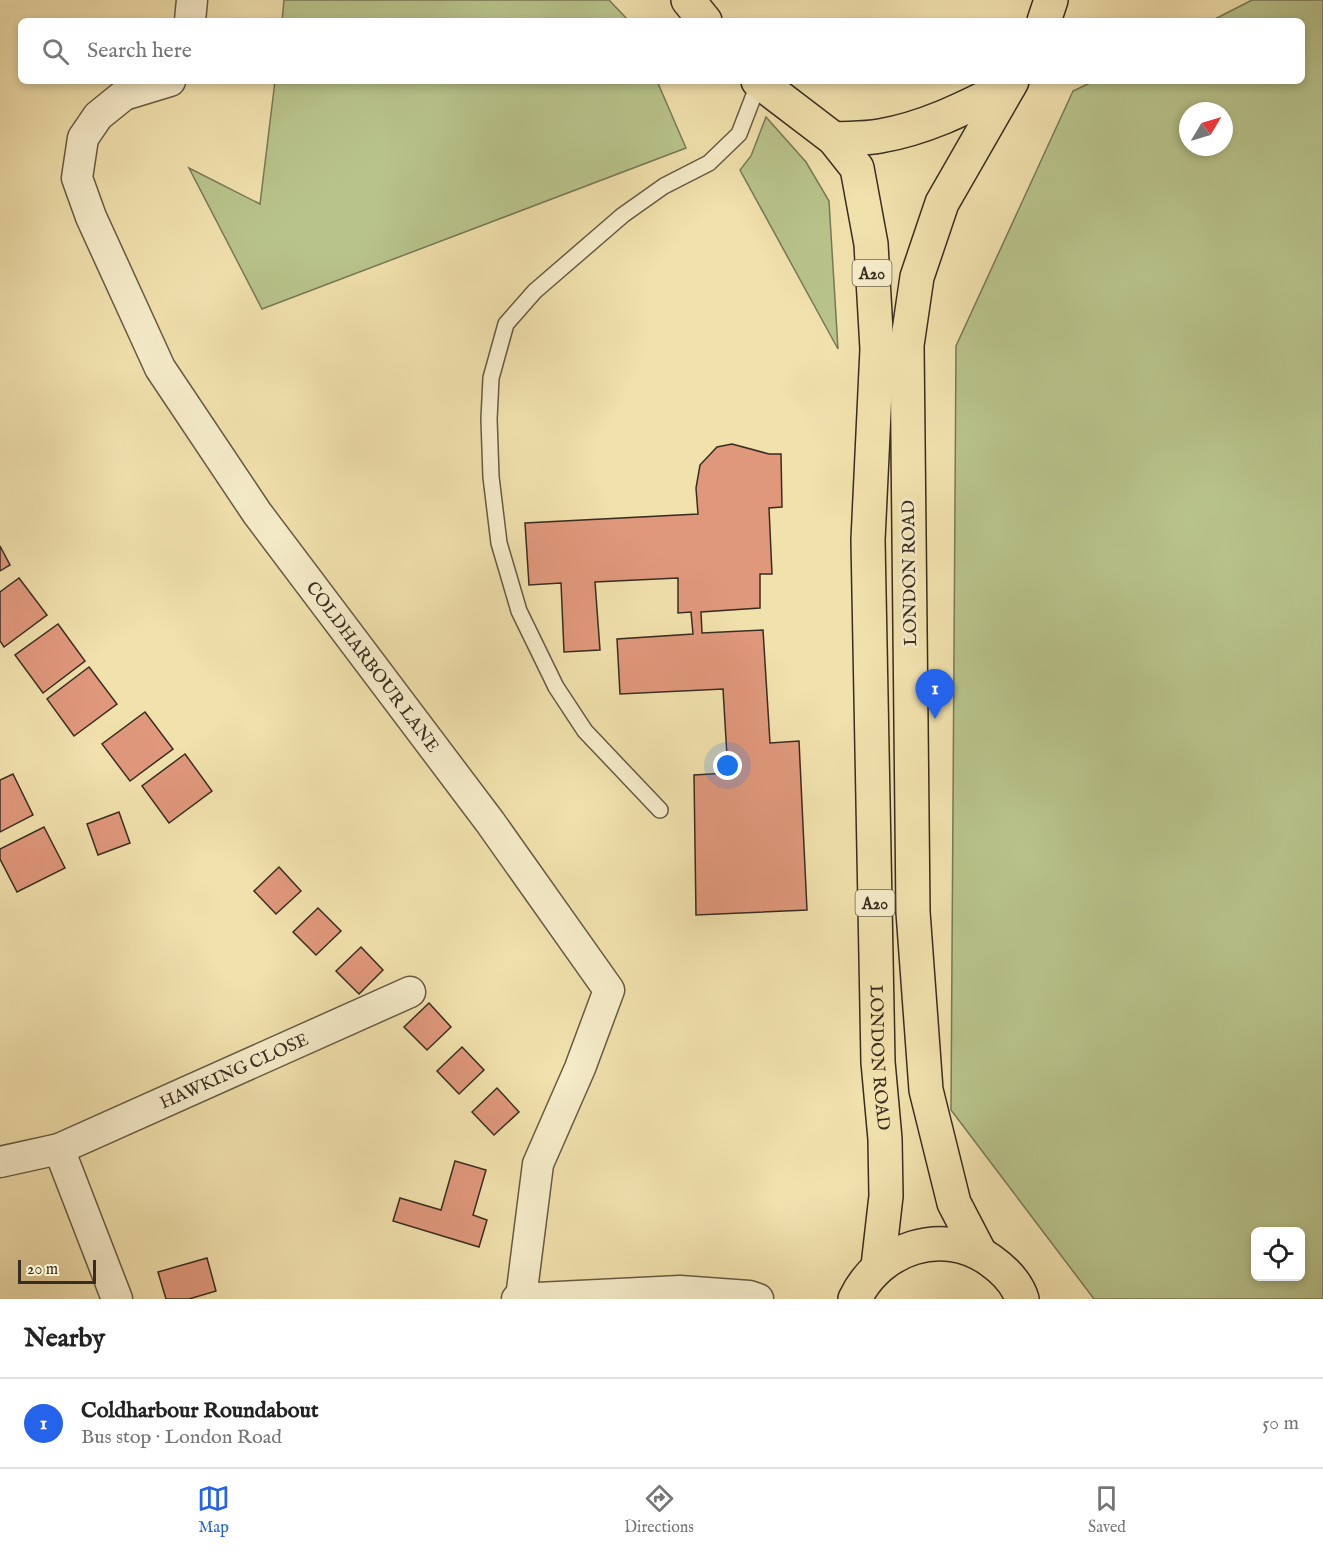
<!DOCTYPE html>
<html lang="en">
<head>
<meta charset="utf-8">
<style>
	:root { --surface:#fff; --page:#f6f6f6; --text:#222; --muted:#767676; --line:#e0e0e0; --accent:#2563eb }
	body { margin:0; font-family:"IM FELL English",serif; background:var(--page); color:var(--text) }
	.controls { position:absolute; right:18px; bottom:18px; display:grid; overflow:hidden; border-radius:9px; box-shadow:0 3px 9px #0003 }
	.controls button { width:54px; height:54px; display:grid; place-items:center; padding:0; border:0; border-bottom:2px solid var(--line); background:var(--surface); color:var(--text); font:30px sans-serif }
	.compass { position:absolute; left:1179px; top:102px; width:54px; height:54px; border-radius:50%; background:var(--surface); box-shadow:0 3px 9px #0003; rotate:52deg }
	.scale { position:absolute; left:18px; bottom:15px; width:78px; box-sizing:border-box; padding-left:6px; border:3px solid #392d21; border-top:0; font-size:16px; line-height:21px; white-space:nowrap; color:#392d21; -webkit-text-stroke:4px #f6ecca; paint-order:stroke }
	.you { position:absolute; left:728px; top:766px; width:21px; height:21px; margin:-15px; border:4px solid #fff; border-radius:50%; background:#1a73e8; box-shadow:0 0 0 9px #1a73e833 }
	.badge { display:grid; place-items:center; width:39px; height:39px; border-radius:50%; background:var(--accent); color:#fff; font-size:20px; font-weight:700 }
	.pin { position:absolute; translate:-50% -50px; filter:drop-shadow(0 2px 3px #0008) }
	.pin::after { content:''; position:absolute; top:32px; width:21px; height:18px; background:inherit; clip-path:polygon(0 0,100% 0,50% 100%) }
	.list { margin:0; padding:0; list-style:none }
	h2 { display:flex; justify-content:space-between; align-items:center; height:78px; margin:0; padding:0 24px; font-size:26px }
	h2 small { font-size:20px; font-weight:400; color:var(--muted) }
	.list li { display:grid; grid-template-columns:39px 1fr auto; gap:18px; align-items:center; box-sizing:border-box; height:90px; padding:0 24px; border-top:2px solid var(--line) }
	.list b { display:block; font-size:22px; white-space:nowrap }
	.list p { margin:0; font-size:20px; white-space:nowrap; color:var(--muted) }
	.list em { font-size:20px; font-style:normal; color:var(--muted) }
	.icon { flex:none; width:33px; height:33px; fill:none; stroke:currentColor; stroke-width:2; stroke-linecap:round; stroke-linejoin:round }
	.map { position:relative; flex:none; width:1323px; height:1299px; overflow:hidden }
	.search { position:absolute; background:var(--surface); box-shadow:0 3px 9px #0003; left:18px; right:18px; top:18px; height:66px; display:flex; align-items:center; gap:15px; box-sizing:border-box; padding:0 21px; border-radius:9px; color:var(--muted); font-size:22px }
	.sheet { height:168px; background:var(--surface) }
	nav { display:flex; justify-content:space-around; align-items:center; box-sizing:border-box; height:84px; border-top:2px solid var(--line); background:var(--surface); font-size:16px; color:var(--muted) }
	nav a { display:grid; justify-items:center; gap:3px }
	nav .on { color:var(--accent) }
	.map>svg:first-child { display:block }
	.green { fill:#b8c38b; stroke:#787856; stroke-width:1.5; fill-rule:evenodd }
	.building { fill:#e0987c; stroke:#392d21; stroke-width:1.5 }
	.lines { fill:none; stroke-linecap:round; stroke-linejoin:round }
	.lane-casing { stroke:#675a44; stroke-width:18 }
	.street-casing { stroke:#675a44; stroke-width:33 }
	.primary-casing { stroke:#392d21; stroke-width:36 }
	.lane { stroke:#f6ecca; stroke-width:15 }
	.street { stroke:#f6ecca; stroke-width:30 }
	.primary { stroke:#f1e1ad; stroke-width:33 }
	.labels { text-anchor:middle; stroke-width:5; stroke-linejoin:round; paint-order:stroke }
	.shield { fill:#f6ecca; stroke:#726654; stroke-width:1.5 }
	.shield-label { font-size:16px; font-weight:bold; fill:#392d21 }
	.street-label { font-size:18px; fill:#392d21; stroke:#f6ecca }
</style>
</head>
<body>
<div class="map">
<svg width="1323" height="1299" viewBox="0 0 1323 1299">
	<rect width="100%" height="100%" fill="#f1e1ad"/>
	<filter id="stains"><feTurbulence type="fractalNoise" baseFrequency=".00333" numOctaves="4"/><feColorMatrix values="0 0 0 0 .2 0 0 0 0 .09 0 0 0 0 .02 0 0 0 .5 -.17"/></filter>
	<radialGradient id="worn" r=".72"><stop offset=".6" stop-color="#630" stop-opacity="0"/><stop offset="1" stop-color="#630" stop-opacity=".3"/></radialGradient>
	<path class="green" d="M 284,0 L 609,0 L 629,21 L 282,21 Z
		M 1252,0 L 1323,0 L 1323,1299 L 1094,1299 L 951,1110 L 956,346 L 1073,91 L 1094,81 L 1302,81 L 1302,21 L 1211,21 ZM 1188,111 L 1224,111 L 1224,147 L 1188,147 ZM 1256,1232 L 1300,1232 L 1300,1276 L 1256,1276 Z
		M 275,81 L 657,81 L 686,148 L 262,309 L 189,168 L 260,204 Z
		M 766,117 L 806,162 L 829,201 L 838,349 L 740,170 L 751,156 Z"/>
	<path class="building" d="M 732,444 L 769,454 L 781,454 L 782,507 L 769,508 L 772,574 L 760,574 L 760,608 L 701,612 L 702,633 L 763,630 L 770,743 L 799,741 L 807,910 L 696,915 L 694,775 L 728,773 L 723,689 L 620,694 L 617,639 L 693,634 L 691,612 L 678,613 L 678,578 L 595,582 L 600,650 L 564,652 L 561,583 L 529,585 L 525,523 L 698,514 L 696,488 L 700,465 L 717,447 Z
		M 0,546 L 10,565 L 0,571 Z
		M 19,578 L 47,615 L 4,647 L 0,641 L 0,592 Z
		M 58,624 L 85,661 L 43,693 L 15,655 Z
		M 89,667 L 117,704 L 74,736 L 47,699 Z
		M 145,712 L 173,749 L 130,781 L 102,744 Z
		M 185,754 L 212,791 L 169,823 L 142,786 Z
		M 13,774 L 33,815 L 0,832 L 0,780 Z
		M 119,812 L 130,843 L 98,855 L 87,824 Z
		M 44,827 L 65,868 L 17,892 L 0,859 L 0,849 Z
		M 279,867 L 301,891 L 276,914 L 254,891 Z
		M 318,908 L 341,931 L 316,955 L 293,932 Z
		M 361,947 L 383,970 L 359,994 L 336,971 Z
		M 429,1003 L 451,1027 L 427,1050 L 404,1027 Z
		M 462,1047 L 484,1070 L 459,1094 L 437,1071 Z
		M 497,1088 L 519,1112 L 494,1135 L 472,1112 Z
		M 455,1161 L 486,1170 L 473,1215 L 487,1220 L 479,1247 L 393,1221 L 400,1198 L 441,1210 Z
		M 207,1258 L 216,1291 L 189,1299 L 166,1299 L 158,1272 Z"/>
	<g class="lines">
		<g class="lane-casing">
			<path id="lane" d="M 660,810 L 585,731 L 556,687 L 519,611 L 499,543 L 491,477 L 489,419 L 491,378 L 506,324 L 535,291 L 623,215 L 664,186 L 709,163 L 739,134 L 759,82"/>
		</g>
		<g class="street-casing">
			<g id="street">
				<path d="M 190,21 L 192,0"/>
				<path id="s1" d="M 170,81 L 124,95 L 98,116 L 83,138 L 77,178 L 91,217 L 160,368 L 257,513 L 490,822 L 609,990 L 580,1068 L 538,1164 L 521,1298"/>
				<path d="M 59,1149 L 117,1299"/>
				<path id="s2" d="M 0,1162 L 59,1149 L 410,992"/>
				<path d="M 517,1299 L 680,1291 L 749,1296 L 758,1299"/>
			</g>
		</g>
		<g class="primary-casing">
			<g id="primary">
				<path d="M 688,0 L 705,21"/>
				<path d="M 1044,21 L 1051,0"/>
				<path id="s3" d="M 758,81 L 834,139 L 857,168 L 871,244 L 877,349 L 868,540 L 878,1062 L 885,1139 L 886,1196 L 878,1266"/>
				<path d="M 834,139 C 849,138 865,139 880,136 C 927,128 967,107 1009,86"/>
				<path d="M 980,1253 L 954,1203 L 926,1090 L 913,912 L 907,345 L 917,277 L 942,203 L 1012,81"/>
				<path d="M 855,1299 C 879,1248 943,1226 990,1260 C 1004,1270 1017,1283 1022,1299"/>
			</g>
		</g>
		<use href="#lane" class="lane"/>
		<use href="#street" class="street"/>
		<use href="#primary" class="primary"/>
	</g>
	<g class="labels">
		<g class="shield">
			<rect x="852.5" y="260" width="39" height="26" rx="4.5"/>
			<rect x="855.5" y="890" width="39" height="26" rx="4.5"/>
		</g>
		<g class="shield-label">
			<text x="872" y="279">A20</text>
			<text x="875" y="909">A20</text>
		</g>
		<g class="street-label">
			<text transform="translate(909 573) rotate(-91)" y="6">LONDON ROAD</text>
			<text dy="6" stroke="none"><textPath href="#s1" startOffset="723">COLDHARBOUR LANE</textPath></text>
			<text dy="6" stroke="none"><textPath href="#s3" startOffset="1024">LONDON ROAD</textPath></text>
			<text dy="6" stroke="none"><textPath href="#s2" startOffset="252">HAWKING CLOSE</textPath></text>
		</g>
	</g>
	<rect width="100%" height="100%" filter="url(#stains)"/>
	<rect width="100%" height="100%" fill="url(#worn)"/>
</svg>
<div class="controls">
<button><svg class="icon" aria-label="locate" viewBox="0 0 24 24"><circle cx="12" cy="12" r="6"/><path d="M12 2v4M12 18v4M2 12h4M18 12h4"/></svg></button>
</div>
<svg class="compass" viewBox="-18 -18 36 36"><path d="M0-13l5 13h-10z" fill="#e53935"/><path d="M0 13l5-13h-10z" fill="#767676"/></svg>
<div class="scale">20 m</div>
<div class="you"></div>
<div class="pin badge" style="left:935px;top:719px">1</div>
<div class="search"><svg class="icon" aria-label="search" viewBox="0 0 24 24"><circle cx="10" cy="10" r="6"/><path d="M15 15l6 6"/></svg>Search here</div>
</div>
<section class="sheet">
<h2>Nearby<small></small></h2>
<ul class="list">
<li><span class="badge">1</span><div><b>Coldharbour Roundabout</b><p>Bus stop · London Road</p></div><em>50 m</em></li>
</ul>
</section>
<nav>
<a class="on"><svg class="icon" aria-label="map" viewBox="0 0 24 24"><path d="M3 6l6-2 6 2 6-2v14l-6 2-6-2-6 2zM9 4v14M15 6v14"/></svg>Map</a>
<a><svg class="icon" aria-label="directions" viewBox="0 0 24 24"><path d="M12 3l9 9-9 9-9-9zM9 14v-3h6M13 9l2 2-2 2"/></svg>Directions</a>
<a><svg class="icon" aria-label="saved" viewBox="0 0 24 24"><path d="M7 4h10v16l-5-4-5 4z"/></svg>Saved</a>
</nav>
</body>
</html>
